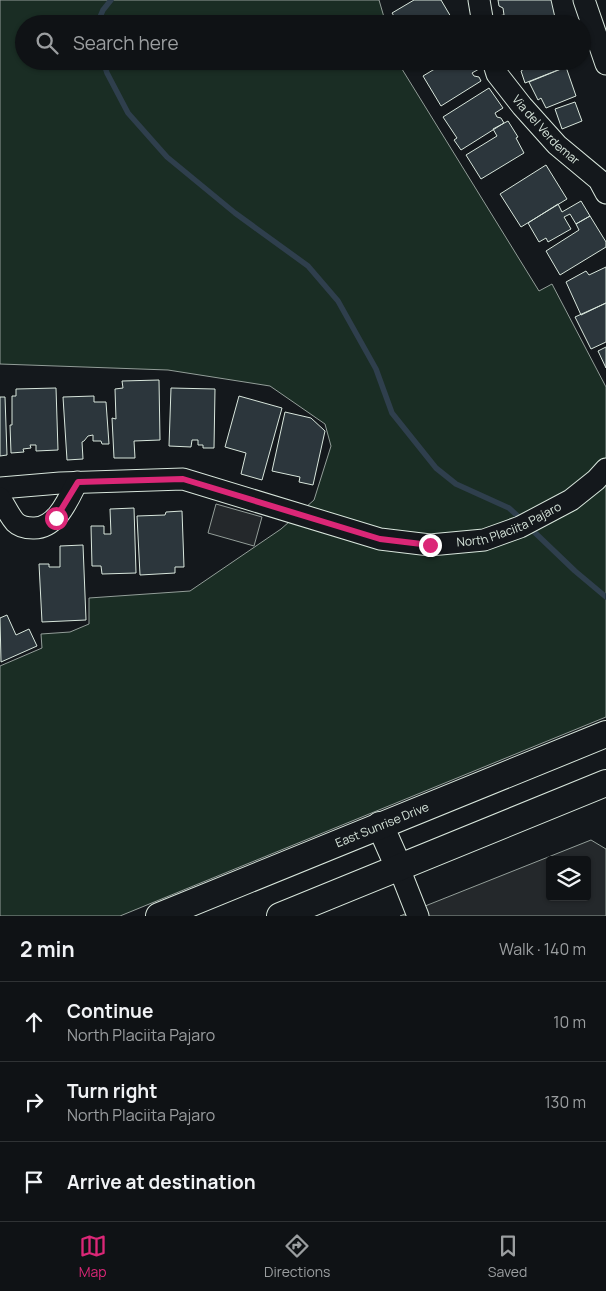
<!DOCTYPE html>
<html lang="en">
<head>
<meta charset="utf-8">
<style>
	:root { --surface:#0f1215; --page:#1d2022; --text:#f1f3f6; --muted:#9b9ea0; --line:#2f3234; --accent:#db2777 }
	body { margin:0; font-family:Manrope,sans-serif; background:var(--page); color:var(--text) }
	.controls { position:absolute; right:15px; bottom:15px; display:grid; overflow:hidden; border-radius:5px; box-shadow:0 1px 4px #0004 }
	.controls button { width:45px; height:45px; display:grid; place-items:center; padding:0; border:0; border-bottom:1px solid var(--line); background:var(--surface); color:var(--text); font:25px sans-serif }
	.stop { position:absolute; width:15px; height:15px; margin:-11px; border:4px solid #db2777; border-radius:50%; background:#fff }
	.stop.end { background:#db2777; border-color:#fff; box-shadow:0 1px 5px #0008 }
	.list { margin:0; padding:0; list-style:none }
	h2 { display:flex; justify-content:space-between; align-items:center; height:65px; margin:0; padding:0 20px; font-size:21px }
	h2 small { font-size:16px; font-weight:400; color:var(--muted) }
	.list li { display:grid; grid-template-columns:32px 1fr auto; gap:15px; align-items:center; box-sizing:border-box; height:80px; padding:0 20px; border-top:1px solid var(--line) }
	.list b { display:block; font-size:19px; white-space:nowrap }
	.list p { margin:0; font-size:16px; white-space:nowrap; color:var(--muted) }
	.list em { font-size:16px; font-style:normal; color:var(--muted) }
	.icon { flex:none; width:28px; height:28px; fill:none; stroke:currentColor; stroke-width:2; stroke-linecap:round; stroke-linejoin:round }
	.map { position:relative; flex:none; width:606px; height:916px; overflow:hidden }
	.search { position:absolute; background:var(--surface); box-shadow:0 1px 4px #0004; left:15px; right:15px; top:15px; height:55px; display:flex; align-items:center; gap:12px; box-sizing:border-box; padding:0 18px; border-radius:28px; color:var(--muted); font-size:19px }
	.sheet { height:305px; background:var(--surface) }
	nav { display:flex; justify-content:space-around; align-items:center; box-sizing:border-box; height:70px; border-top:1px solid var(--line); background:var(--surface); font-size:14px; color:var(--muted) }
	nav a { display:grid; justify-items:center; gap:2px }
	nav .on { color:var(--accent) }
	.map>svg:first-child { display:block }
	.green { fill:#1a2d24; stroke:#939e99 }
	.parking { fill:#24282b; stroke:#939e99; fill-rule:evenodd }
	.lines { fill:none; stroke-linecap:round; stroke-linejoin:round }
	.stream { stroke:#2f3f4d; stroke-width:5.5 }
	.building { fill:#2c363c; stroke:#d8e6dc }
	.minor-casing { stroke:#d8e6dc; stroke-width:23 }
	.major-casing { stroke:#d8e6dc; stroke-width:28 }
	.minor { stroke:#14181c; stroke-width:21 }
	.major { stroke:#14181c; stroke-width:26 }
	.route { stroke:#db2777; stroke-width:6 }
	.labels { text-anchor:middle; stroke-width:4; stroke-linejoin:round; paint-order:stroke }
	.street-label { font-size:12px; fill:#d8e6dc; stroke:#14181c }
</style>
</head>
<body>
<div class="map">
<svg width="606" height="916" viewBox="0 0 606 916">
	<rect width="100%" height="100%" fill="#14181c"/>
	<path class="green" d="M 0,0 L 379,0 L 386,24 L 24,24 L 24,61 L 397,61 L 539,291 L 552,284 L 606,387 L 606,717 L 120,916 L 0,916 L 0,666 L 42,648 L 41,634 L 70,632 L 89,624 L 89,598 L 190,591 L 281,529 L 314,500 L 331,446 L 325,424 L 270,386 L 168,370 L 0,364 Z"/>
	<path class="parking" d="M 216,504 L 262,517 L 254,546 L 208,533 Z
		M 591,840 L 606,849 L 606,916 L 400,916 ZM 550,860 L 587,860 L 587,897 L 550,897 Z"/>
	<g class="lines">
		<path class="stream" d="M 97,24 L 103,10 L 111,0
			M 103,61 L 107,73 L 128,113 L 167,157 L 235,213 L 308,266 L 338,301 L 376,369 L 392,413 L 436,468 L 456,484 L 509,508 L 522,520
			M 529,527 L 575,571 L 606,597"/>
	</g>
	<path class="building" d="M 414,0 L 441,0 L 451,17 L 440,24 L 399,24 L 392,13 Z
		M 498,0 L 551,0 L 556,22 L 546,24 L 499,24 L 498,16 L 504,15 L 503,8 L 499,6 Z
		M 448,61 L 474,61 L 479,69 L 472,73 L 474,76 L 479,77 L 481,81 L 441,106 L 423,76 Z
		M 518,61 L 572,61 L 573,64 L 525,83 L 521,71 L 524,69 L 523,65 Z
		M 566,67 L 576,96 L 546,108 L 541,98 L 538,100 L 529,82 Z
		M 489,88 L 503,108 L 495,113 L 497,117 L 501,118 L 504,123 L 461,150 L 454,140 L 457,138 L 443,117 Z
		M 575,102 L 582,121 L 562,129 L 555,109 Z
		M 508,121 L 518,137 L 516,138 L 524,153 L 481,179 L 466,155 L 497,136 L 493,129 Z
		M 546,165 L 567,199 L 521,227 L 500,194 Z
		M 581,201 L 590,216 L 576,224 L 570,214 L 564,217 L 571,229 L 548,242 L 546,238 L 539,242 L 528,223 L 558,204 L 562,212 Z
		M 590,216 L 606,242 L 606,247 L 560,275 L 546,251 L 579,230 L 576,224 Z
		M 606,267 L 606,303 L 581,315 L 566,282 L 586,271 L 589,275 Z
		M 606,303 L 606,342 L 591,349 L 575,317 Z
		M 606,347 L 606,368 L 598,351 Z
		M 159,380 L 160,440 L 134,441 L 135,458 L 114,458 L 112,418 L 116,419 L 115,389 L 123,388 L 122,381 Z
		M 56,388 L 58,450 L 36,451 L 36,445 L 30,445 L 31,448 L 23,449 L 24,452 L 11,453 L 10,425 L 12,425 L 12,396 L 16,396 L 16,389 Z
		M 171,388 L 215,389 L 214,448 L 203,448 L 203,445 L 198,445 L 198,440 L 192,440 L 191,447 L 169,446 Z
		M 94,396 L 94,402 L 106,402 L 109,444 L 102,444 L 101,441 L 93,441 L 93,435 L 88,436 L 84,441 L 82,442 L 83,459 L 67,460 L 63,397 Z
		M 239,396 L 282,408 L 262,480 L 241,474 L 246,453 L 225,447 Z
		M 0,397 L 5,397 L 7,455 L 0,456 Z
		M 285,412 L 311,418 L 325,431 L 313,485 L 299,482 L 300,477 L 272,471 Z
		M 134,508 L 136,573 L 102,574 L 101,566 L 92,566 L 91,526 L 104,526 L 104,534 L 111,534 L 110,509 Z
		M 182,511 L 184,567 L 175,567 L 175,573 L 140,575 L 137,516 L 165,515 L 166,512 Z
		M 83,545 L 86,620 L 42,622 L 39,564 L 49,564 L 49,567 L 60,567 L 60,546 Z
		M 7,615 L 16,635 L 29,629 L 37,646 L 1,662 L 0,618 Z"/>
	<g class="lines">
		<g class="minor-casing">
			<g id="minor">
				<path d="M 479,0 L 483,24"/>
				<path d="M 584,0 L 606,64"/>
				<path id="s1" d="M 493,61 L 497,74 L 522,106 L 557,145 L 599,180 L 606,193"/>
				<path id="s2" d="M 0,488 L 60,483 L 183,479 L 380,539 L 430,545 L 484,540 L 520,527 L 571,500 L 596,480 L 606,469"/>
				<path d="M 0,498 C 5,506 9,515 15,522 C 20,527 26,528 33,528 C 56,529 68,500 77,482"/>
				<path d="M 399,868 L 418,916"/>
			</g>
		</g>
		<g class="major-casing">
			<g id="major">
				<path d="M 380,825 L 399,868"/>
				<path id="s3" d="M 159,916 L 606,734"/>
				<path d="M 280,916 L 606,783"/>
			</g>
		</g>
		<use href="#minor" class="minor"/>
		<use href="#major" class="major"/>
	</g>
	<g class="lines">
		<path class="route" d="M 56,518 L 78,482 L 183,479 L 380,539 L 430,545"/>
	</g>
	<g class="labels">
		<g class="street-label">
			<text dy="4" stroke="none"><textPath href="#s1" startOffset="88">Via del Verdemar</textPath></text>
			<text dy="4" stroke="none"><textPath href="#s2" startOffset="522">North Placiita Pajaro</textPath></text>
			<text dy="4" stroke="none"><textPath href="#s3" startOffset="241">East Sunrise Drive</textPath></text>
		</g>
	</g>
</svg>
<div class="controls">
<button><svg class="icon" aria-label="layers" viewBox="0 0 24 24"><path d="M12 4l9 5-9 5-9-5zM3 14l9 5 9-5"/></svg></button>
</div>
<div class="stop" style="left:56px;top:518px"></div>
<div class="stop end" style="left:430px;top:545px"></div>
<div class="search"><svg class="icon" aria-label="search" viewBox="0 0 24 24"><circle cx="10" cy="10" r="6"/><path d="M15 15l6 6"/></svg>Search here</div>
</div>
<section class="sheet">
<h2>2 min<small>Walk · 140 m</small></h2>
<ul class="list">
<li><svg class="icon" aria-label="ahead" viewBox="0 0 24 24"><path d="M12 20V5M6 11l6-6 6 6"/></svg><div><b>Continue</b><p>North Placiita Pajaro</p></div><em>10 m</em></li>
<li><svg class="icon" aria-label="right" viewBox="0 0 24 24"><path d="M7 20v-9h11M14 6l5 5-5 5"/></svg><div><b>Turn right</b><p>North Placiita Pajaro</p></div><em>130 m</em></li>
<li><svg class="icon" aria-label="arrive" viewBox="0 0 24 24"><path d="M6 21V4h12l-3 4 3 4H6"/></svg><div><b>Arrive at destination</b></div></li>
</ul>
</section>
<nav>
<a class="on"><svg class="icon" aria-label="map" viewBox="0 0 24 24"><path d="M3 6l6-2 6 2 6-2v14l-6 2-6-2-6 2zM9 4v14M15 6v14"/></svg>Map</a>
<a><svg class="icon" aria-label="directions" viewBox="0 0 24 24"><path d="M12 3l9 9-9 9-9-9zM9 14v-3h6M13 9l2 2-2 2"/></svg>Directions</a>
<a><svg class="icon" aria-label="saved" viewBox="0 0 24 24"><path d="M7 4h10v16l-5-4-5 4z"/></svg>Saved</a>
</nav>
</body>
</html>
